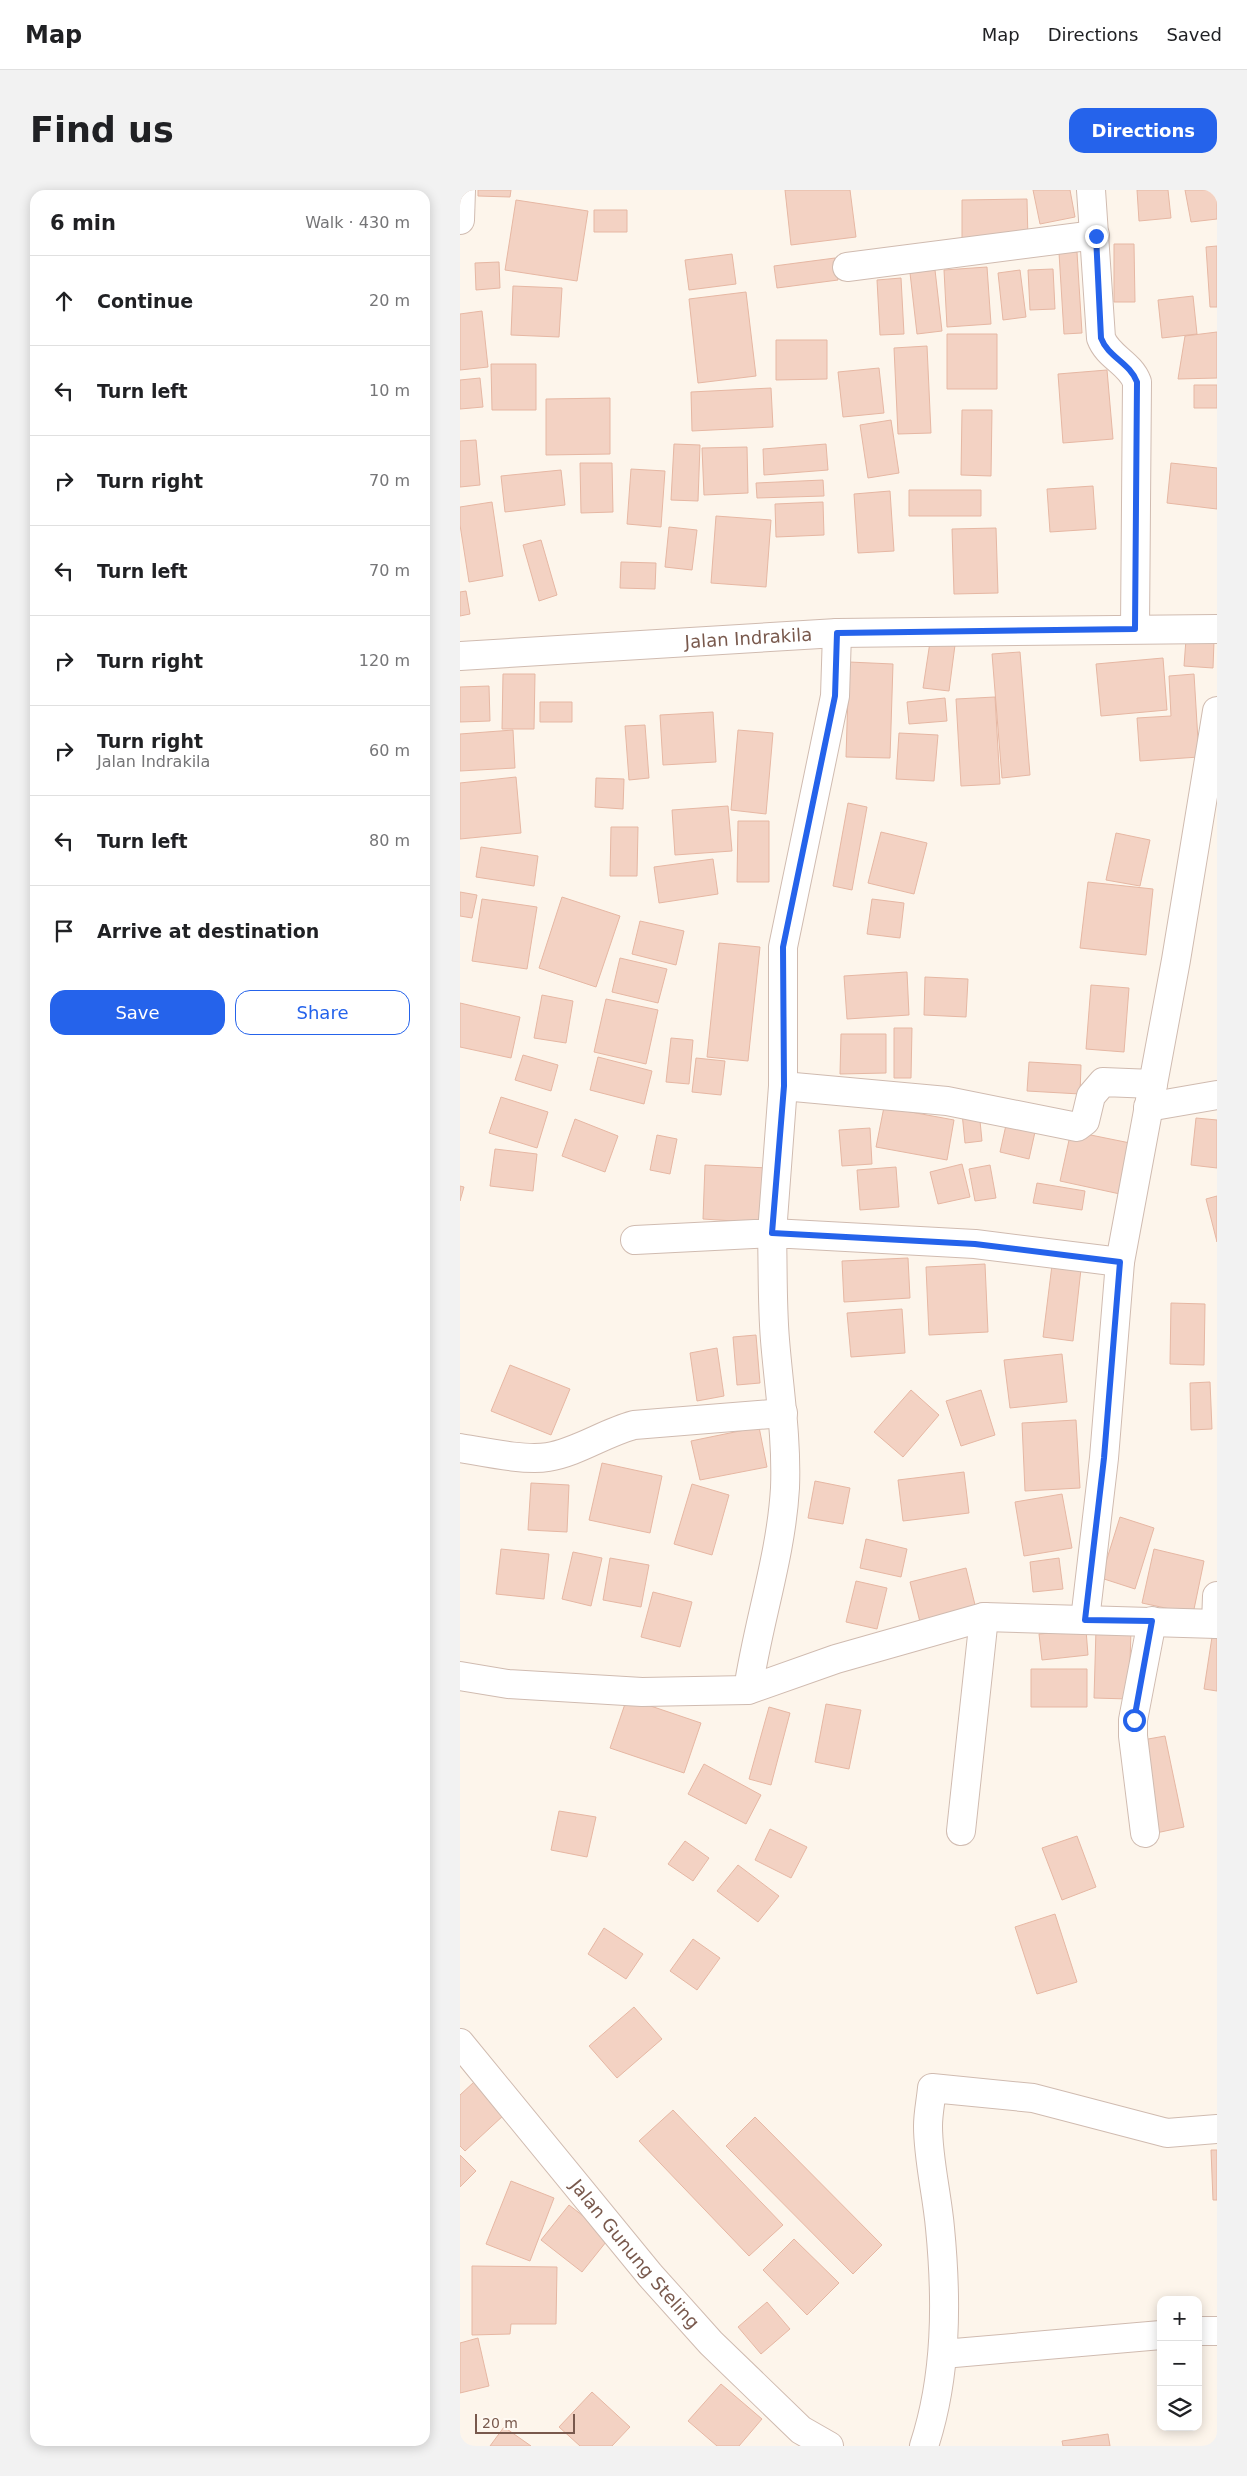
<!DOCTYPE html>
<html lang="en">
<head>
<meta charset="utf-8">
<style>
	:root { --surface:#fff; --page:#f2f2f2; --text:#202124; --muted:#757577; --line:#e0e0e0; --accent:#2563eb }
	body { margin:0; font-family:"DejaVu Sans",sans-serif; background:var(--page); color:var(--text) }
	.controls { position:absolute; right:15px; bottom:15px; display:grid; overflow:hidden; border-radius:10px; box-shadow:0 2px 12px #0003 }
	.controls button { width:45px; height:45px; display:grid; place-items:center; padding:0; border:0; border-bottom:1px solid var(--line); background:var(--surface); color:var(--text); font:25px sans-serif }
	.scale { position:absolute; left:15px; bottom:12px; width:100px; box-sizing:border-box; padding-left:5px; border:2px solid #79594d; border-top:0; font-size:14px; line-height:18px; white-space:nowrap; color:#79594d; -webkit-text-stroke:4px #fff9f2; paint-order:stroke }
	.stop { position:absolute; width:15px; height:15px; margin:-11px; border:4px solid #2563eb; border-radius:50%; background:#fff }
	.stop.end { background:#2563eb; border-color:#fff; box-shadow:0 1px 5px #0008 }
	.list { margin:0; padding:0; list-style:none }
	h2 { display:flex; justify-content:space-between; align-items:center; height:65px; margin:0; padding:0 20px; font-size:21px }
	h2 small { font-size:16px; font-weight:400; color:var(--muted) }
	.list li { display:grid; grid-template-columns:32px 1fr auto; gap:15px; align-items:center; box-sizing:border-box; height:90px; padding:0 20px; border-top:1px solid var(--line) }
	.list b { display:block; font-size:19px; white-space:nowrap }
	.list p { margin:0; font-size:16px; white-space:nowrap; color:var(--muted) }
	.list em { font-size:16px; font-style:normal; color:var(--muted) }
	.actions { display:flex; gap:10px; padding:15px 20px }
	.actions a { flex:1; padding:11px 0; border:1px solid var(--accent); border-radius:15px; text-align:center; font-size:18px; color:var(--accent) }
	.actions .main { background:var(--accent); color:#fff }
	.icon { flex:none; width:28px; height:28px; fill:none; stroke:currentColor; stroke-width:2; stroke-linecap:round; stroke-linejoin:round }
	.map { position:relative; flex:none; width:757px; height:2256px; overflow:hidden; border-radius:15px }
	header { display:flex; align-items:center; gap:30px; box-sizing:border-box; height:70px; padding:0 25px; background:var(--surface); border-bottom:1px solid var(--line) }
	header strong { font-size:24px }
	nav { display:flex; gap:28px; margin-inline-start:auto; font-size:18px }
	.intro { display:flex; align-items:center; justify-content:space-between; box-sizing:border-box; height:120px; padding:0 30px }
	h1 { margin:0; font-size:35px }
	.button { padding:12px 22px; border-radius:15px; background:var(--accent); color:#fff; font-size:18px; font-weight:700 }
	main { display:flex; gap:30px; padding:0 30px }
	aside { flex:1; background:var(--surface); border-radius:15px; box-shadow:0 2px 12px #0003 }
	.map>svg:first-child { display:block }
	.building { fill:#f3d2c3; stroke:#e6b7a3 }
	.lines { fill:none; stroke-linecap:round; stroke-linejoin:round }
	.minor-casing { stroke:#d0bbb0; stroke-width:30 }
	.tertiary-casing { stroke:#d0bbb0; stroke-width:30 }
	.minor { stroke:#fff; stroke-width:28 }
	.tertiary { stroke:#fff; stroke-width:28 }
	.route { stroke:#2563eb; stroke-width:6 }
	.labels { text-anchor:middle; stroke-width:4.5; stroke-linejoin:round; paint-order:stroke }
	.street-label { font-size:18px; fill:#79594d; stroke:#fff9f2 }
</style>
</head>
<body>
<header>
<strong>Map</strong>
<nav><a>Map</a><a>Directions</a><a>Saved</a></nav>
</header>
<div class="intro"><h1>Find us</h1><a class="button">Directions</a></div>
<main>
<aside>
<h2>6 min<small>Walk · 430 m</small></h2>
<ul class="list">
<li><svg class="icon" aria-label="ahead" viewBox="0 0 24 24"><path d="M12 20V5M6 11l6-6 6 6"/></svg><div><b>Continue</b></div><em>20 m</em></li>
<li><svg class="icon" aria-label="left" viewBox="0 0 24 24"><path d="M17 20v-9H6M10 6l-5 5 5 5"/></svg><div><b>Turn left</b></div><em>10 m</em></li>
<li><svg class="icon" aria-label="right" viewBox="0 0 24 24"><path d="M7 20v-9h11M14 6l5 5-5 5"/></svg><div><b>Turn right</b></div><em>70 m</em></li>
<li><svg class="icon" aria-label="left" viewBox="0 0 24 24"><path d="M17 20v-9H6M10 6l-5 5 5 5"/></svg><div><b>Turn left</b></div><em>70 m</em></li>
<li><svg class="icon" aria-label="right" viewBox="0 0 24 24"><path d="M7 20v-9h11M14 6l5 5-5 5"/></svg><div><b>Turn right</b></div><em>120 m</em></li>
<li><svg class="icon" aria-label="right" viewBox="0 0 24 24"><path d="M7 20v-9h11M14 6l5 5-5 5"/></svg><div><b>Turn right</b><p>Jalan Indrakila</p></div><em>60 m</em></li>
<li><svg class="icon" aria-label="left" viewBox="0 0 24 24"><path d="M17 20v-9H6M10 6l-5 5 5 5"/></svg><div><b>Turn left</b></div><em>80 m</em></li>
<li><svg class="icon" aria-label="arrive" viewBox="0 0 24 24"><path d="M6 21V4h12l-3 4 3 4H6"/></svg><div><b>Arrive at destination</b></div></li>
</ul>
<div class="actions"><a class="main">Save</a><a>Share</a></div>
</aside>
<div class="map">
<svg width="757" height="2256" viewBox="0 0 757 2256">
	<rect width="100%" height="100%" fill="#fdf5eb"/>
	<path class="building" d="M 18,0 L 51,0 L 50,7 L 18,6 Z
		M 325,0 L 390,0 L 396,47 L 331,55 Z
		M 573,0 L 610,0 L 615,27 L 580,34 Z
		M 677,0 L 708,0 L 711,28 L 679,31 Z
		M 725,0 L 757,0 L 757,29 L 731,32 Z
		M 567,9 L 568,50 L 502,50 L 502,10 Z
		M 56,10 L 128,21 L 117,91 L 45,80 Z
		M 134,20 L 167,20 L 167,42 L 134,42 Z
		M 654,54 L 674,54 L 675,112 L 654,112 Z
		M 757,56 L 757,117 L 750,117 L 746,57 Z
		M 617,62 L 622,143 L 604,144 L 599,63 Z
		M 272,64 L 276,94 L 229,100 L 225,70 Z
		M 375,68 L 378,90 L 317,98 L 314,76 Z
		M 39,72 L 40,98 L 16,100 L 15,73 Z
		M 527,77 L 531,134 L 487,137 L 484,80 Z
		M 593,79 L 595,119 L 570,120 L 568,80 Z
		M 475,80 L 482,141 L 457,144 L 450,83 Z
		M 560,80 L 566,127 L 543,130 L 538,83 Z
		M 441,88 L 444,144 L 420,145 L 417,90 Z
		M 53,96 L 102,98 L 99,147 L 51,145 Z
		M 286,102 L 296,186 L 238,193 L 229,109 Z
		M 733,106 L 737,144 L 702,148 L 698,110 Z
		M 22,121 L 28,177 L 0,180 L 0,124 Z
		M 757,142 L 757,188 L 718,189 L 725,146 Z
		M 487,144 L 537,144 L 537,199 L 487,199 Z
		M 316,150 L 367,150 L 367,189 L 316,190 Z
		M 467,156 L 471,243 L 438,244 L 434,158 Z
		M 31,174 L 76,174 L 76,220 L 32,220 Z
		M 419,178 L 424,223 L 383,227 L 378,182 Z
		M 647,180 L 653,249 L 603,253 L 598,184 Z
		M 20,188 L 23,217 L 0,219 L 0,190 Z
		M 734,195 L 757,195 L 757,218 L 734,218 Z
		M 311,198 L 313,237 L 232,241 L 231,202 Z
		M 150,208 L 150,264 L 86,265 L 86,209 Z
		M 502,220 L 532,220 L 531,286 L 501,285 Z
		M 431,230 L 439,283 L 408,288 L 400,235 Z
		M 16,250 L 20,295 L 0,297 L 0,251 Z
		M 214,254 L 240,255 L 238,311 L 211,310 Z
		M 366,254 L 368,280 L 304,285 L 303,259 Z
		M 287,257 L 288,303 L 244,305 L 242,258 Z
		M 120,273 L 152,273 L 153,322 L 121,323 Z
		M 711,273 L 757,278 L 757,319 L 707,313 Z
		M 171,279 L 205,281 L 201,337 L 167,334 Z
		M 101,280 L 105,315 L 45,322 L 41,286 Z
		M 363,290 L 364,306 L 297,308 L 296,293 Z
		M 633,296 L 636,339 L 590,342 L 587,299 Z
		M 449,300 L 521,300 L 521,326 L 449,326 Z
		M 430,301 L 434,361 L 398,363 L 394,304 Z
		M 32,312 L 43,386 L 9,392 L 0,335 L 0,317 Z
		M 363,312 L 364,345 L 316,347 L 315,314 Z
		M 256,326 L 311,330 L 306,397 L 251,393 Z
		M 209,337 L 237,340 L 232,380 L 205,377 Z
		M 536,338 L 538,403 L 494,404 L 492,339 Z
		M 81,350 L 97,405 L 79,411 L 63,355 Z
		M 161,372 L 196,373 L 195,399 L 160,398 Z
		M 6,401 L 10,424 L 0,426 L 0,402 Z
		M 726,449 L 754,451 L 753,478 L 724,476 Z
		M 470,452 L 495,455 L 489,501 L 463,498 Z
		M 560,462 L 570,585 L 542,588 L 532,464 Z
		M 703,468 L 707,520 L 641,526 L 636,474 Z
		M 389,472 L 433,474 L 430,568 L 386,567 Z
		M 43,484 L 75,484 L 74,539 L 42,539 Z
		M 734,484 L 739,567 L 680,571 L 677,528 L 711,526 L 709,486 Z
		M 29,496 L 30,531 L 0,532 L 0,497 Z
		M 535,507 L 540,594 L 501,596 L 496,509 Z
		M 485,508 L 487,531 L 449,534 L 447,512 Z
		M 80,512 L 112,512 L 112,532 L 80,532 Z
		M 253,522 L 256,572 L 203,575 L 200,525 Z
		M 185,535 L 189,588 L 169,590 L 165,536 Z
		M 53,540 L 55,578 L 0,581 L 0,544 Z
		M 278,540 L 313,543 L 306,624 L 271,620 Z
		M 439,543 L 478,545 L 474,591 L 436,589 Z
		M 56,587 L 61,643 L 0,649 L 0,593 Z
		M 136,588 L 164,589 L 163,619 L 135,617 Z
		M 388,613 L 407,617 L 392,700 L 373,696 Z
		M 268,616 L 272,661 L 215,665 L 212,620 Z
		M 278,631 L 309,631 L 309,692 L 277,692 Z
		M 151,637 L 178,637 L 177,686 L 150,686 Z
		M 421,642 L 467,653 L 454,704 L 408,693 Z
		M 656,643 L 690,650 L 680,696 L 646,690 Z
		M 21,657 L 78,666 L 74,696 L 16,687 Z
		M 253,669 L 258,704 L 199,713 L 194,677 Z
		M 628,692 L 693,699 L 686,765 L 620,758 Z
		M 0,702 L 17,705 L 12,728 L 0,726 Z
		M 102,707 L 160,726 L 136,797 L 79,778 Z
		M 22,709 L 77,717 L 67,779 L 12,771 Z
		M 412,709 L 444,713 L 440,748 L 407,744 Z
		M 180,731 L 224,741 L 216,775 L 172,764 Z
		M 259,753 L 300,757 L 288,871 L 247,867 Z
		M 160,768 L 207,779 L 198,813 L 152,802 Z
		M 447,782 L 449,825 L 387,829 L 384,786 Z
		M 465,787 L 508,789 L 506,827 L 464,825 Z
		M 631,795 L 669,798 L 664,862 L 626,859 Z
		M 82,805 L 113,811 L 106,853 L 74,848 Z
		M 146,809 L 198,820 L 186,874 L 134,862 Z
		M 0,813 L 60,827 L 51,868 L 0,857 Z
		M 434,838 L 452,838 L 451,888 L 434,888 Z
		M 381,844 L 426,844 L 426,883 L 380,884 Z
		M 211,848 L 233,850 L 229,894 L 206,892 Z
		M 63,865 L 98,875 L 91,901 L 55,890 Z
		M 138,867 L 192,881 L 184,914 L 130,900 Z
		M 236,868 L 265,871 L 261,905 L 232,902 Z
		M 569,872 L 621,875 L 620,904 L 567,901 Z
		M 41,907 L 88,922 L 77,958 L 29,943 Z
		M 424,917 L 494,930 L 487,970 L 416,957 Z
		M 519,921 L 522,951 L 505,953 L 502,923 Z
		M 736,928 L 757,930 L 757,978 L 731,975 Z
		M 115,929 L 158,946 L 145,982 L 102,966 Z
		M 546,935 L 575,942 L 569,969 L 540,962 Z
		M 410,938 L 412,974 L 382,976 L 379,940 Z
		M 611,941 L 670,953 L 660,1004 L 600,991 Z
		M 197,945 L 217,949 L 210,984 L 190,980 Z
		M 35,959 L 77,964 L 73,1001 L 30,996 Z
		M 502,974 L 510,1007 L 478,1014 L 470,982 Z
		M 245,975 L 308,978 L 305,1033 L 243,1029 Z
		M 530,975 L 536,1008 L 515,1011 L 509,979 Z
		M 436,977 L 439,1017 L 400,1020 L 397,980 Z
		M 577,993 L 625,1001 L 622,1020 L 573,1013 Z
		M 0,996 L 4,997 L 0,1011 Z
		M 757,1006 L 757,1052 L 746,1009 Z
		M 448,1068 L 450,1108 L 384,1112 L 382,1071 Z
		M 525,1074 L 528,1142 L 469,1145 L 466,1077 Z
		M 592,1075 L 621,1079 L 613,1151 L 583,1147 Z
		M 711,1113 L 745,1114 L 744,1175 L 710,1174 Z
		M 442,1119 L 445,1163 L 391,1167 L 387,1123 Z
		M 296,1145 L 300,1193 L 277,1195 L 273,1147 Z
		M 257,1158 L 264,1206 L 237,1211 L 230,1163 Z
		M 602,1164 L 607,1212 L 550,1218 L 544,1170 Z
		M 50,1175 L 110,1199 L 91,1245 L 31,1221 Z
		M 750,1192 L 752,1239 L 731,1240 L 730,1193 Z
		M 451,1200 L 479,1225 L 443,1267 L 414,1242 Z
		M 521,1200 L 535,1245 L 501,1256 L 486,1211 Z
		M 616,1230 L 620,1298 L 565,1301 L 562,1233 Z
		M 299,1237 L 307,1277 L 240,1290 L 231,1251 Z
		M 142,1273 L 202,1286 L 190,1343 L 129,1330 Z
		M 504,1282 L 509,1323 L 443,1331 L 438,1290 Z
		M 355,1291 L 390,1298 L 383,1334 L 348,1328 Z
		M 71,1293 L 109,1295 L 107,1342 L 68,1340 Z
		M 232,1294 L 269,1305 L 252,1365 L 214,1354 Z
		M 602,1304 L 612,1358 L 564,1366 L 555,1312 Z
		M 660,1327 L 694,1338 L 675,1399 L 641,1388 Z
		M 406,1349 L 447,1359 L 441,1387 L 400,1378 Z
		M 41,1359 L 89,1364 L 84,1409 L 36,1404 Z
		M 694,1359 L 744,1371 L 733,1424 L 682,1413 Z
		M 113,1362 L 142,1368 L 131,1416 L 102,1409 Z
		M 150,1368 L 189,1375 L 181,1417 L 143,1410 Z
		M 599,1368 L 603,1399 L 573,1402 L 570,1372 Z
		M 506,1378 L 516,1419 L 460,1432 L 450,1392 Z
		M 396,1391 L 427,1398 L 417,1439 L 386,1432 Z
		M 193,1402 L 232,1412 L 220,1457 L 181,1447 Z
		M 636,1439 L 671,1439 L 669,1509 L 634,1508 Z
		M 626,1440 L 628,1465 L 582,1470 L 579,1444 Z
		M 752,1447 L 757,1448 L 757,1501 L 744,1499 Z
		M 571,1479 L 627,1479 L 627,1517 L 571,1517 Z
		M 167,1508 L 241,1533 L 224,1583 L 150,1558 Z
		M 366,1514 L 401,1520 L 389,1579 L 355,1572 Z
		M 309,1517 L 330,1523 L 311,1595 L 289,1589 Z
		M 705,1546 L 724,1637 L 696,1643 L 677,1551 Z
		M 244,1574 L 301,1605 L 286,1634 L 228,1604 Z
		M 99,1621 L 136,1627 L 127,1667 L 91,1660 Z
		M 310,1639 L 347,1657 L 331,1688 L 295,1670 Z
		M 617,1646 L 636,1697 L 602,1710 L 582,1658 Z
		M 225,1651 L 249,1668 L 233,1691 L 208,1674 Z
		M 278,1675 L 319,1706 L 298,1732 L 257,1701 Z
		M 595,1724 L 617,1792 L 577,1804 L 555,1737 Z
		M 144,1738 L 183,1764 L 166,1789 L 128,1764 Z
		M 233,1749 L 260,1768 L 237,1800 L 210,1781 Z
		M 174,1817 L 202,1849 L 157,1888 L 129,1856 Z
		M 14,1892 L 44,1925 L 5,1961 L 0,1956 L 0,1905 Z
		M 213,1920 L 323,2035 L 289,2066 L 179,1951 Z
		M 295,1927 L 422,2055 L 393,2084 L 266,1956 Z
		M 751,1960 L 757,1960 L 757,2010 L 753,2010 Z
		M 0,1965 L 16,1981 L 0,1997 Z
		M 51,1991 L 94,2008 L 70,2071 L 26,2054 Z
		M 109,2015 L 150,2047 L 122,2082 L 81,2050 Z
		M 334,2049 L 379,2093 L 347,2125 L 303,2080 Z
		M 12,2076 L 97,2077 L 96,2134 L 51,2134 L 50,2144 L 12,2145 Z
		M 307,2112 L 330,2139 L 301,2164 L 278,2137 Z
		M 18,2148 L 29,2196 L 0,2203 L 0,2153 Z
		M 261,2194 L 302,2229 L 279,2256 L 257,2256 L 228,2231 Z
		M 132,2202 L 170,2237 L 152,2256 L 120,2256 L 99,2237 Z
		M 44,2237 L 71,2256 L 30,2256 Z
		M 648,2244 L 650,2256 L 603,2256 L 602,2251 Z"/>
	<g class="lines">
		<g class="minor-casing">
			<g id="minor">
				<path d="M 631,0 L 641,148 C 648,167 670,173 677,192 L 675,439"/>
				<path d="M 0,30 L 1,0"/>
				<path d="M 387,77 L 635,45"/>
				<path d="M 323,896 L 487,911 L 617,937 L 625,931 L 631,906 L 643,892 L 693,894"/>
				<path d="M 688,917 L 757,905"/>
				<path d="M 175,1050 L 312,1043 L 323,896 L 323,757 L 375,506 L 377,443"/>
				<path d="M 0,1258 C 24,1262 65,1271 88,1267 C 118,1262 144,1243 174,1235 L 323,1223"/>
				<path d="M 625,1430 L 644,1268 L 660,1072 L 716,770 L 757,521"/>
				<path d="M 756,1434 L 757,1406"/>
				<path d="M 0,1486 L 48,1494 L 182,1502 L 288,1500 L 376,1469 L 524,1427 L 757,1434"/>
				<path d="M 288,1500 C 298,1432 321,1367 325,1298 C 327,1248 319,1199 315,1150 C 312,1114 313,1078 312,1043 L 515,1054 L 660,1072"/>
				<path d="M 501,1641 L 524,1427"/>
				<path d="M 685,1643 L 673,1546 L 673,1530 L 692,1431"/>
				<path id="s1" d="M 0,1853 L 190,2085 L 251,2153 L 341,2240 L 369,2256"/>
				<path d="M 738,2141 L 757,2141"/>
				<path d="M 483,2164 L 701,2145"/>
				<path d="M 464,2256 C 487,2186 487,2110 480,2038 C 477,2004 468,1969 468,1936 C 468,1923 471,1910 472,1898 L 573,1908 L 707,1943 L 757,1939"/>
			</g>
		</g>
		<g class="tertiary-casing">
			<g id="tertiary">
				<path id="s2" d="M 0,466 L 377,443 L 757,439"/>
			</g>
		</g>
		<use href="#minor" class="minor"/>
		<use href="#tertiary" class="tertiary"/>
	</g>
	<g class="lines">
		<path class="route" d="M 636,46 L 641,148 C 648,167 670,173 677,192 L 675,439 L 377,443 L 375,506 L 323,757 L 324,896 L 312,1043 L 515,1054 L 660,1072 L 644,1268 L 625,1430 L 692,1431 L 674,1530"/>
	</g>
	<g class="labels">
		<g class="street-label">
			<text dy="6" stroke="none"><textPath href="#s2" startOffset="289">Jalan Indrakila</textPath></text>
			<text dy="6" stroke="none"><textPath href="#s1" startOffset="274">Jalan Gunung Steling</textPath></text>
		</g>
	</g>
</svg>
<div class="controls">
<button>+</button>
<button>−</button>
<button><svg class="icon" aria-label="layers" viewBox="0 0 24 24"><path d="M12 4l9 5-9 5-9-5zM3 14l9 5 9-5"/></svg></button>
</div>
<div class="scale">20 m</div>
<div class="stop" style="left:674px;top:1530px"></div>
<div class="stop end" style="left:636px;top:46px"></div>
</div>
</main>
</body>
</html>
